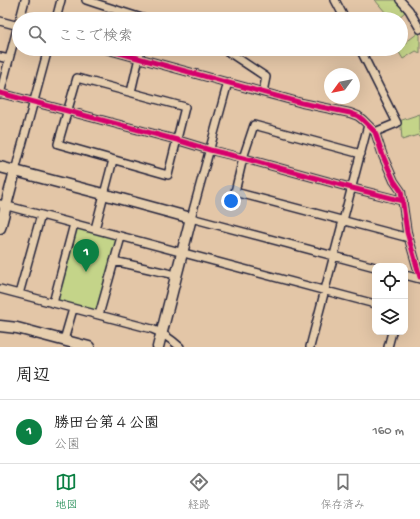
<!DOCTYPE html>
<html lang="ja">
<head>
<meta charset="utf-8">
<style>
	:root { --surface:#fff; --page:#f2f2f2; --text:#222; --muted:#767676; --line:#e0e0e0; --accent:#0b8043 }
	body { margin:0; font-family:"Gochi Hand","Klee One",sans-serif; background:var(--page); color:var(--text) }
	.controls { position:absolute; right:12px; bottom:12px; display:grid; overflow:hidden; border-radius:8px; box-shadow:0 4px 16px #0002 }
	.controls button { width:36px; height:36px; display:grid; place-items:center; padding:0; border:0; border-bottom:1px solid var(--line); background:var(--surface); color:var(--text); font:20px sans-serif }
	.compass { position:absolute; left:324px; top:68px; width:36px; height:36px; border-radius:50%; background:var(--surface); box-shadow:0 4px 16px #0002; rotate:237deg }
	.you { position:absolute; left:231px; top:201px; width:14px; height:14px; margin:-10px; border:3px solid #fff; border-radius:50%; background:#1a73e8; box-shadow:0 0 0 6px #1a73e833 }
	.badge { display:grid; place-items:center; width:26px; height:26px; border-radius:50%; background:var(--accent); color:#fff; font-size:13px; font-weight:700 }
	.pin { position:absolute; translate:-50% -33px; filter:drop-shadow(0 1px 2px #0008) }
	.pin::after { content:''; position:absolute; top:21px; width:14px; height:12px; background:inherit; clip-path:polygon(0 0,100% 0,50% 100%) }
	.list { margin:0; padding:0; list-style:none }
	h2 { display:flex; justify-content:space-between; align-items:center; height:52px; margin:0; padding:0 16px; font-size:17px }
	h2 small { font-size:13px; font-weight:400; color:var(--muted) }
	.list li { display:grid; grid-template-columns:26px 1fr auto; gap:12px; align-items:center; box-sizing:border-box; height:64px; padding:0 16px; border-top:1px solid var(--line) }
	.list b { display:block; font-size:15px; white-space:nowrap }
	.list p { margin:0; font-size:13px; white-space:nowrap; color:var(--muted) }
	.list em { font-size:13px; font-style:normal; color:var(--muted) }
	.icon { flex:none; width:22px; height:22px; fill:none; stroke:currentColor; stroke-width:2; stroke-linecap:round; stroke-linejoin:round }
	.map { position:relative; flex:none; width:420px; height:347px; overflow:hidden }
	.search { position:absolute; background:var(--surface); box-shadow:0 4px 16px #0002; left:12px; right:12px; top:12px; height:44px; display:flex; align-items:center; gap:10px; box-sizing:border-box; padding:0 14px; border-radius:22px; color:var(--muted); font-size:15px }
	.sheet { height:116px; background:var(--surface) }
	nav { display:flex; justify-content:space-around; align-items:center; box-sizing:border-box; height:56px; border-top:1px solid var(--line); background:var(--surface); font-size:11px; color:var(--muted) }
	nav a { display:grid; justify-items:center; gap:2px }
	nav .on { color:var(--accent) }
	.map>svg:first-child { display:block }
	.green { fill:#c4d489; stroke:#737b62 }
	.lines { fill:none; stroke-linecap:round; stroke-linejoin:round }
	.street-casing { stroke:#22223b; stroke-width:10 }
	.secondary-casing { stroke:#22223b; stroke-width:13 }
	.street { stroke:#e6ceae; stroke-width:7 }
	.secondary { stroke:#e6ceae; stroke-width:10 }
	.cycleway-casing { stroke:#e6ceae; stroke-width:8 }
	.cycleway { stroke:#d6006c; stroke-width:5 }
</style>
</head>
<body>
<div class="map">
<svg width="420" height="347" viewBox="0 0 420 347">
	<rect width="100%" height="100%" fill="#e3c6a7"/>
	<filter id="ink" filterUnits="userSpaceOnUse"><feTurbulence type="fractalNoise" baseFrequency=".025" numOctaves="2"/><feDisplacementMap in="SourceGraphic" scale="8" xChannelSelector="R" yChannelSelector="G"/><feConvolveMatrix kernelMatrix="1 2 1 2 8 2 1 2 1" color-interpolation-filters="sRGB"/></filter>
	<g filter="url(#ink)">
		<path class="green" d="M 375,0 L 395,0 L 405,12 L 397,19 L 391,19 Z
			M 418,33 L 420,35 L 420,53 L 416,51 L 403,59 L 397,49 L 401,49 L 401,46 Z
			M 420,114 L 420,137 L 418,135 L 402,140 L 401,127 L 399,121 Z
			M 74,224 L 121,237 L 99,315 L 53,303 Z"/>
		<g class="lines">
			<g class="street-casing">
				<path id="street" d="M 86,0 L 98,4 L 145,19
					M 335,0 L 345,19
					M 400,0 L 409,10 L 420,29
					M 20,19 L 25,0
					M 56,19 L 61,0
					M 0,21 L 19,26
					M 105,49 L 302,103 L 350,113 L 358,116 L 363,120 L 375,132 L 383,156 L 394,181 L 401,191 L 407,232 L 420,277
					M 224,49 L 266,77 L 263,92
					M 360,49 L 397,123 L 375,132
					M 0,57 L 9,59
					M 77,78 L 185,107 L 168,175 L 58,144 Z
					M 228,82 L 191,218 L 375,267
					M 131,92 L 141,49
					M 0,93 L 177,140 L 210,150 L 243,158 L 352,188 L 403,201
					M 0,94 L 19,21
					M 361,154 L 254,125 L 243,158 L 235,192 L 409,238
					M 15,171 L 48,49
					M 0,204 L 375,304
					M 95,229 L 113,160
					M 114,261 L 176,275
					M 405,275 L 420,279
					M 0,289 L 152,329 C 163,333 171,339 180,347
					M 19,294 L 41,215
					M 53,303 L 74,224
					M 99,315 L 121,237
					M 64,340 L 73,309
					M 310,347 L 368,125
					M 388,347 L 392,332"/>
			</g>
			<g class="secondary-casing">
				<path id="secondary" d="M 0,167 L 103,194 L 191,218 L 158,347
					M 0,228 L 15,171
					M 0,326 L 17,328 L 89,347"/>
			</g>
			<use href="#street" class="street"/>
			<use href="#secondary" class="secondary"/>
			<g class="cycleway-casing">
				<path id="cycleway" d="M 105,49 L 302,103 L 350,113 L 358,116 L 363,120 L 375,132 L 383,156 L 394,181 L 401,191 L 407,232 L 420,277
					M 0,93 L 177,140 L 210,150 L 243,158 L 352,188 L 403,201"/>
			</g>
			<use href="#cycleway" class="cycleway"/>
		</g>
	</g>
</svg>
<div class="controls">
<button><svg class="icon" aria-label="locate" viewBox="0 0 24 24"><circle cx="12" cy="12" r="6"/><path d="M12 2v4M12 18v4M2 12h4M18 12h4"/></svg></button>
<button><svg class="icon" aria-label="layers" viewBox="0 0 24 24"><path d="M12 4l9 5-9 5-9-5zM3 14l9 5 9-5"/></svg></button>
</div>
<svg class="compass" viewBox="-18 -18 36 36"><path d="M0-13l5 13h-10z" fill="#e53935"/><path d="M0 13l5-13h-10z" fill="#767676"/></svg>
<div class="you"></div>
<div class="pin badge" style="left:86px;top:272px">1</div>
<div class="search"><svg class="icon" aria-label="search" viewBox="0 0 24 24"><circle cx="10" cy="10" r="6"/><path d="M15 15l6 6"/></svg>ここで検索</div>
</div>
<section class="sheet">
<h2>周辺<small></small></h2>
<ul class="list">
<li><span class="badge">1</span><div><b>勝田台第４公園</b><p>公園</p></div><em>160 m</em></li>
</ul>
</section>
<nav>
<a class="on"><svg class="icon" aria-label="map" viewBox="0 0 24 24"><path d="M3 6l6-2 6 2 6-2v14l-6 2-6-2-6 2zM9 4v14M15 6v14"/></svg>地図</a>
<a><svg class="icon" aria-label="directions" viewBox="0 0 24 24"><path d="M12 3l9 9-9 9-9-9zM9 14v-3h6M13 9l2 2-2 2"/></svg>経路</a>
<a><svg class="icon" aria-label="saved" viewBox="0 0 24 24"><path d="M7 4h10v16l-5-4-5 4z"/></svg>保存済み</a>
</nav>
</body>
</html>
